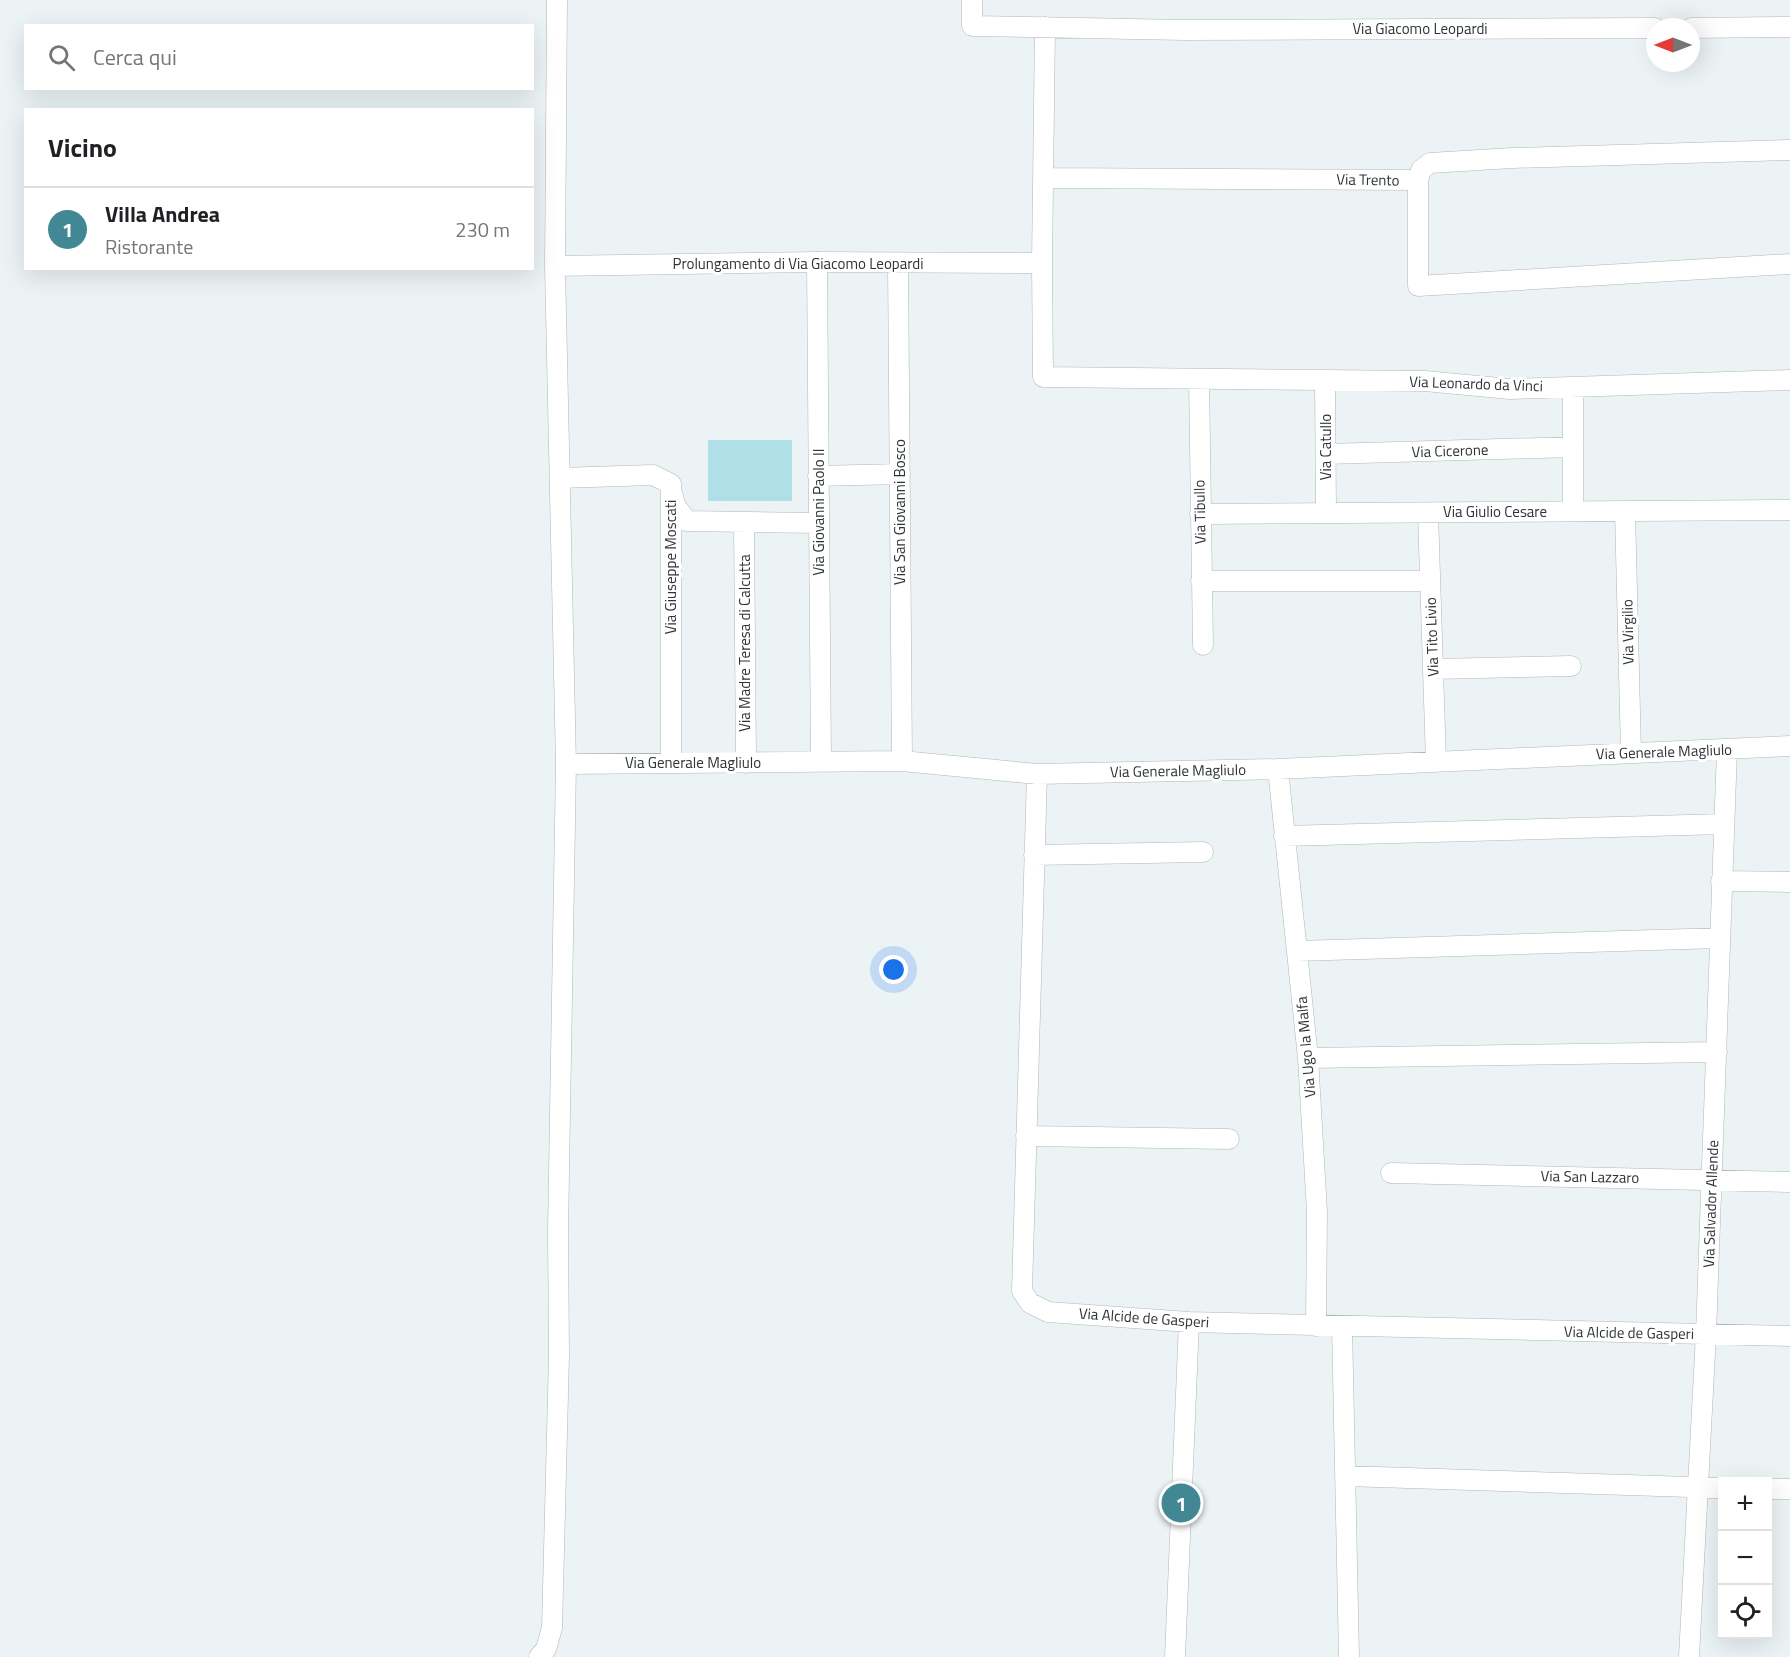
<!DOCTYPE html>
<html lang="it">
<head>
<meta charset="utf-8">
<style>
	:root { --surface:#fff; --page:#f6f6f6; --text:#202124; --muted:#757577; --line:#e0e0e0; --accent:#428894 }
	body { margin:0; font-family:"Titillium Web",sans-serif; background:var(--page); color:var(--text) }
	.controls { position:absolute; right:18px; bottom:18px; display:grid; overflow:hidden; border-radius:0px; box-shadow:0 6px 24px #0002 }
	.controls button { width:54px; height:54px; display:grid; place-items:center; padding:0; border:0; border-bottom:2px solid var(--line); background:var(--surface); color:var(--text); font:30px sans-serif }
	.compass { position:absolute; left:1646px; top:18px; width:54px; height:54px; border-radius:50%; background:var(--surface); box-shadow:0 6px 24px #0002; rotate:270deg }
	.you { position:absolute; left:894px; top:970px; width:21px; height:21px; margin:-15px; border:4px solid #fff; border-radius:50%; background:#1a73e8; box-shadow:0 0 0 9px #1a73e833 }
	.badge { display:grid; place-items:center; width:39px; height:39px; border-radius:50%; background:var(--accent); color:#fff; font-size:20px; font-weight:700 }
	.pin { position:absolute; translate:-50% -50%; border:3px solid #fff; box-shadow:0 2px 6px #0006 }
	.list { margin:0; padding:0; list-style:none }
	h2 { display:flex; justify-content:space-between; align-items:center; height:78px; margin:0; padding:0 24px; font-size:26px }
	h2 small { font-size:20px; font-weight:400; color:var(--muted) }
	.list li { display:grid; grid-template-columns:39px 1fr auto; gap:18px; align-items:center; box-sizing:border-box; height:84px; padding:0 24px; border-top:2px solid var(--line) }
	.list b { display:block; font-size:22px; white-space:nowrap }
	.list p { margin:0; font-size:20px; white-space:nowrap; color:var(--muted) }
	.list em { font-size:20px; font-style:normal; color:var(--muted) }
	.icon { flex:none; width:33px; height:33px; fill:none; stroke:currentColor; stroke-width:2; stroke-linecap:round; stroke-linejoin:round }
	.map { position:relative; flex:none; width:1790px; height:1657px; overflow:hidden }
	.search { position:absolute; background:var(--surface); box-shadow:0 6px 24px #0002; left:24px; top:24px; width:510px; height:66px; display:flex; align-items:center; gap:15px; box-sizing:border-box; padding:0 21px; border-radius:0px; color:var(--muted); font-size:22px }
	.panel { position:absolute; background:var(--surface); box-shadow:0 6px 24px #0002; left:24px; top:108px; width:510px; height:162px; border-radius:0px }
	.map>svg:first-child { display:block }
	.green { fill:#b0dfe7 }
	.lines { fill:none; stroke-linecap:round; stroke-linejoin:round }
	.minor-casing { stroke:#afb6b8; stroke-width:21 }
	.minor { stroke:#fff; stroke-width:20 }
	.labels { text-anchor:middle; stroke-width:6; stroke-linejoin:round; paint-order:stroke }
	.street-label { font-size:15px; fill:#303334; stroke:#fff }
</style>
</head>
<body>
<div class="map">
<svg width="1790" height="1657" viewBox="0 0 1790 1657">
	<rect width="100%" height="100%" fill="#ecf3f5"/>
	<path class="green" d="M 708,440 L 792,440 L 792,501 L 708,501 Z"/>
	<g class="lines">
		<g class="minor-casing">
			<path id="minor" d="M 972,0 L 972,26 L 1185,30 L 1655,28
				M 1045,27 L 1042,263 L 1043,377 L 1425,381 L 1510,389 L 1790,380
				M 1691,28 L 1790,27
				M 1044,178 L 1418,180 L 1421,170 L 1430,163 L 1512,158 L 1790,150
				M 1418,180 L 1418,286 L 1790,264
				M 817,262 L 821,762
				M 898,263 L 902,761
				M 555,266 L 817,262 L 1042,263
				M 1199,379 L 1203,645
				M 1325,381 L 1326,513
				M 1573,387 L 1573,511
				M 1326,454 L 1573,447
				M 818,476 L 900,474
				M 560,478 L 653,475 L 671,484
				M 671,484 L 671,763
				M 673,496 L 675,505 L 687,521 L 819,523
				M 1625,511 L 1631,753
				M 1428,513 L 1436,762
				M 1200,514 L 1790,510
				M 744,522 L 746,763
				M 1201,581 L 1430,581
				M 1433,669 L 1571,666
				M 566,764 L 902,761 L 1037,774 L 1278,769 L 1790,746
				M 1278,769 L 1308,1058 L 1317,1212 L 1316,1326
				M 1037,774 L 1022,1291 L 1030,1303 L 1048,1312 L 1189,1322 L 1790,1336
				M 1284,836 L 1724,824
				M 1034,855 L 1203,852
				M 1721,881 L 1790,882
				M 1297,951 L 1720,938
				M 1308,1058 L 1717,1052
				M 1026,1136 L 1229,1139
				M 1391,1173 L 1790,1182
				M 1342,1326 L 1349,1657
				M 1345,1476 L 1722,1488
				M 1768,1489 L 1790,1489
				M 539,1657 L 546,1649 L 552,1628 L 559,1356 L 558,1231 L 566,764 L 555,266 L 557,0
				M 1175,1657 L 1189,1322
				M 1689,1657 L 1706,1334 L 1727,750"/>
		</g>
		<use href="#minor" class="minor"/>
	</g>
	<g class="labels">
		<g class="street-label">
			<text x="1420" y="34">Via Giacomo Leopardi</text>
			<text transform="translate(1368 180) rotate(1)" y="5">Via Trento</text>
			<text x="798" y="269">Prolungamento di Via Giacomo Leopardi</text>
			<text transform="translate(1476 384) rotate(2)" y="5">Via Leonardo da Vinci</text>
			<text transform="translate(1326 447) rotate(-90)" y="5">Via Catullo</text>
			<text transform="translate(1450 451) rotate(-2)" y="5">Via Cicerone</text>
			<text transform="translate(819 512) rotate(-90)" y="5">Via Giovanni Paolo II</text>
			<text transform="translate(900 512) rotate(-90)" y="5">Via San Giovanni Bosco</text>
			<text transform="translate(1200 512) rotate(-91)" y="5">Via Tibullo</text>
			<text x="1495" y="517">Via Giulio Cesare</text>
			<text transform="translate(671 567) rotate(-90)" y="5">Via Giuseppe Moscati</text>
			<text transform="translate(1628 632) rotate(-91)" y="5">Via Virgilio</text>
			<text transform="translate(1432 637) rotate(-92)" y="5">Via Tito Livio</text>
			<text transform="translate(745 643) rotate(-90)" y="5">Via Madre Teresa di Calcutta</text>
			<text transform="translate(1664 752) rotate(-2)" y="5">Via Generale Magliulo</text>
			<text x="693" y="768">Via Generale Magliulo</text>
			<text transform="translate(1178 771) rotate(-1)" y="5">Via Generale Magliulo</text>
			<text transform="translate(1306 1047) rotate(-95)" y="5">Via Ugo la Malfa</text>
			<text transform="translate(1590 1177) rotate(1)" y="5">Via San Lazzaro</text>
			<text transform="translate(1711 1204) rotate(-88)" y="5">Via Salvador Allende</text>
			<text transform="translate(1144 1318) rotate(4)" y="5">Via Alcide de Gasperi</text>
			<text transform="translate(1629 1333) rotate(1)" y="5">Via Alcide de Gasperi</text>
		</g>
	</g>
</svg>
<div class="controls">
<button>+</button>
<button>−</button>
<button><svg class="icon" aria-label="locate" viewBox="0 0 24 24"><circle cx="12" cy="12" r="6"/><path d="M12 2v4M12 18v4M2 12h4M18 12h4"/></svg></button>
</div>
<svg class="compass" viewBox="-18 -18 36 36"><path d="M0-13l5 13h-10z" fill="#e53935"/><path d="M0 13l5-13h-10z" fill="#757577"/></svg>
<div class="you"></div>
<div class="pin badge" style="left:1181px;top:1503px">1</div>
<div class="search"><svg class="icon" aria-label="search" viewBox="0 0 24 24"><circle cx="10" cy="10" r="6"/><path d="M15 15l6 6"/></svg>Cerca qui</div>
<section class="panel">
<h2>Vicino<small></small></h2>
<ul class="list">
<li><span class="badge">1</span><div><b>Villa Andrea</b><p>Ristorante</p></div><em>230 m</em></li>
</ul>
</section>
</div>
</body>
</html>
